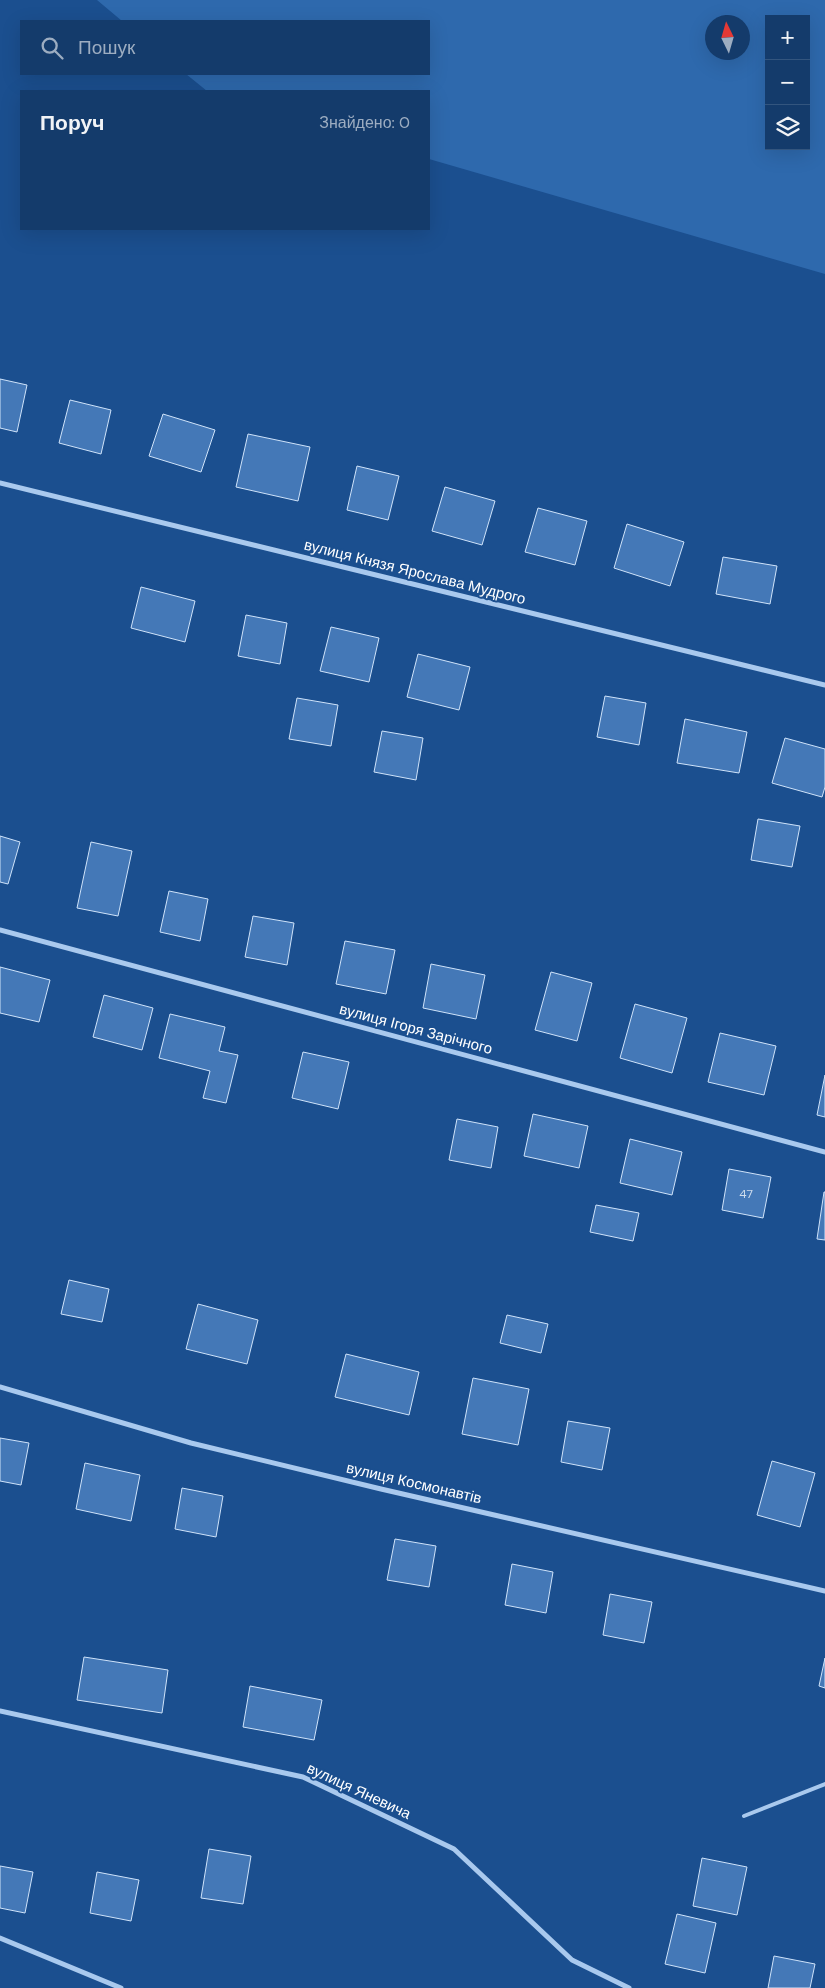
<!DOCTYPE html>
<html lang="uk">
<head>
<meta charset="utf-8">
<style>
	:root { --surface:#143b6b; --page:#1d4271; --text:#f1f3f6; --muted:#9dadc1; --line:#33557e }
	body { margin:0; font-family:"DM Sans",sans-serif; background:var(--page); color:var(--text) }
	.controls { position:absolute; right:15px; top:15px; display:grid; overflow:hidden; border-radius:0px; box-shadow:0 5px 20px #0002 }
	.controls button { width:45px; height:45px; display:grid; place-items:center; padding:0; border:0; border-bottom:1px solid var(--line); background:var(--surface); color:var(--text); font:25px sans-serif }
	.compass { position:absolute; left:705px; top:15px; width:45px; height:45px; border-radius:50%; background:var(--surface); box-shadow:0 5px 20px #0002; rotate:355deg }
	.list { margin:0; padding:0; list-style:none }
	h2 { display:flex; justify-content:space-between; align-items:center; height:65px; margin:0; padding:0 20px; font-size:21px }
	h2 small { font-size:16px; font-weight:400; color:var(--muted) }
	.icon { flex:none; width:28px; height:28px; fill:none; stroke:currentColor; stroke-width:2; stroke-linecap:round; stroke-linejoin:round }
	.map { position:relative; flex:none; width:825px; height:1988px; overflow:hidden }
	.search { position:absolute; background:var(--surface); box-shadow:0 5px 20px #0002; left:20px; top:20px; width:410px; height:55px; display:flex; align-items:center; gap:12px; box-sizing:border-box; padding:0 18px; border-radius:0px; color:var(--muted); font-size:19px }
	.panel { position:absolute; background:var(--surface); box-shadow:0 5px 20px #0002; left:20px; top:90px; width:410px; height:140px; border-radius:0px }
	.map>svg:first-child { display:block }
	.green { fill:#2e69ad; fill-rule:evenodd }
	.building { fill:#4478b7; stroke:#cfe3fa }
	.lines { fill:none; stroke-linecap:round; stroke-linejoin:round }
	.lane { stroke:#a9c9ee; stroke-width:4 }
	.street { stroke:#a9c9ee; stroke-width:5 }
	.labels { text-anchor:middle; stroke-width:4; stroke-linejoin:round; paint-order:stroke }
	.number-label { font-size:12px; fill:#d0dded }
	.street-label { font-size:15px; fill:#fff; stroke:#1b4f8f }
</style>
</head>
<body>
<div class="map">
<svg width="825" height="1988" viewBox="0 0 825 1988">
	<rect width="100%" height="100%" fill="#1b4f8f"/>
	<path class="green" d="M 97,0 L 825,0 L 825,274 L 429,159 L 429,91 L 207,91 L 186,74 L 429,74 L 429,21 L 122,21 ZM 769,19 L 806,19 L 806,146 L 769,146 ZM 712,22 L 742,22 L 742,52 L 712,52 Z"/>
	<path class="building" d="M 0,379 L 27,385 L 17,432 L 0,428 Z
		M 70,400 L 111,410 L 101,454 L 59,443 Z
		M 163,414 L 215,430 L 201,472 L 149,456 Z
		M 248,434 L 310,447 L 298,501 L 236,487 Z
		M 357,466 L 399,476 L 388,520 L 347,510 Z
		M 445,487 L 495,501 L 482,545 L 432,531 Z
		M 538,508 L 587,521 L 575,565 L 525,552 Z
		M 627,524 L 684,542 L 670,586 L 614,568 Z
		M 723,557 L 777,566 L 770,604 L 716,594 Z
		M 141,587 L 195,601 L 185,642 L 131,628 Z
		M 246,615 L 287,623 L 280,664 L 238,656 Z
		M 331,627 L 379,638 L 369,682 L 320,671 Z
		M 418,654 L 470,667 L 459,710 L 407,697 Z
		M 605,696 L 646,703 L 639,745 L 597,737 Z
		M 297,698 L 338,705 L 331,746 L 289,739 Z
		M 685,719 L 747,732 L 739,773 L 677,763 Z
		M 382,731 L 423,738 L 416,780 L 374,772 Z
		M 785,738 L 825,749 L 825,787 L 822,797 L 772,783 Z
		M 758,819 L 800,826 L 792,867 L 751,860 Z
		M 0,836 L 20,842 L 8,884 L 0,882 Z
		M 91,842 L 132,851 L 118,916 L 77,908 Z
		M 169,891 L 208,899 L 200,941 L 160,932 Z
		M 253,916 L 294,923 L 287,965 L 245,957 Z
		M 345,941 L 395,950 L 386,994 L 336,984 Z
		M 431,964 L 485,975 L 476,1019 L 423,1008 Z
		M 0,967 L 50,980 L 39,1022 L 0,1013 Z
		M 551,972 L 592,983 L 577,1041 L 535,1030 Z
		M 104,995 L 153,1008 L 142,1050 L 93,1037 Z
		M 635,1004 L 687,1018 L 672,1073 L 620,1058 Z
		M 170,1014 L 225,1027 L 219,1051 L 238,1055 L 226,1103 L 203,1098 L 210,1071 L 159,1058 Z
		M 720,1033 L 776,1046 L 764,1095 L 708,1082 Z
		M 303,1052 L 349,1062 L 338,1109 L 292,1098 Z
		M 825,1075 L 825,1117 L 817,1115 Z
		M 533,1114 L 588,1126 L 579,1168 L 524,1156 Z
		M 457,1119 L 498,1127 L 491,1168 L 449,1160 Z
		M 630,1139 L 682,1152 L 672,1195 L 620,1183 Z
		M 729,1169 L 771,1177 L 763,1218 L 722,1210 Z
		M 824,1192 L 825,1192 L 825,1240 L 817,1239 Z
		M 596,1205 L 639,1213 L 633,1241 L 590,1232 Z
		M 69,1280 L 109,1289 L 102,1322 L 61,1314 Z
		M 198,1304 L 258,1320 L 247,1364 L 186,1349 Z
		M 507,1315 L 548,1324 L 541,1353 L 500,1343 Z
		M 346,1354 L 419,1372 L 409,1415 L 335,1397 Z
		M 473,1378 L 529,1389 L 518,1445 L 462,1434 Z
		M 568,1421 L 610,1428 L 602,1470 L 561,1462 Z
		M 0,1438 L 29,1443 L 21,1485 L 0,1481 Z
		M 772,1461 L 815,1473 L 800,1527 L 757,1515 Z
		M 85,1463 L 140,1475 L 131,1521 L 76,1509 Z
		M 182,1488 L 223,1496 L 216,1537 L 175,1529 Z
		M 395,1539 L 436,1546 L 429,1587 L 387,1580 Z
		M 512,1564 L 553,1572 L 546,1613 L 505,1605 Z
		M 610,1594 L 652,1602 L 644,1643 L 603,1635 Z
		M 84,1657 L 168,1670 L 162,1713 L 77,1700 Z
		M 825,1658 L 825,1688 L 819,1686 Z
		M 250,1686 L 322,1700 L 314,1740 L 243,1727 Z
		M 209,1849 L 251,1856 L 243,1904 L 201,1898 Z
		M 702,1858 L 747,1867 L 737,1915 L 693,1906 Z
		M 0,1866 L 33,1872 L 25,1913 L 0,1908 Z
		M 97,1872 L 139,1880 L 131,1921 L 90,1913 Z
		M 677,1914 L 716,1923 L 705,1973 L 665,1964 Z
		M 774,1956 L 815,1964 L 810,1988 L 768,1988 Z"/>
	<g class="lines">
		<path class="lane" d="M 744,1816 L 825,1784"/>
		<path class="street" d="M 0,483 L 825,685
			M 0,930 L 825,1152
			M 0,1387 L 191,1443 L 381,1489 L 825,1591
			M 0,1711 L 303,1777 L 454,1849 L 572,1960 L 629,1988
			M 0,1938 L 121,1988"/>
	</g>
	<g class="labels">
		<g class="number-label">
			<text x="746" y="1198">47</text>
		</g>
		<g class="street-label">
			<text transform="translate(415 572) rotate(14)" y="5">вулиця Князя Ярослава Мудрого</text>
			<text transform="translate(416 1029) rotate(15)" y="5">вулиця Ігоря Зарічного</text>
			<text transform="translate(414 1483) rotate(13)" y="5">вулиця Космонавтів</text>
			<text transform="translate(359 1791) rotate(25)" y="5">вулиця Яневича</text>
		</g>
	</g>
</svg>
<div class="controls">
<button>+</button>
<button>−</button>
<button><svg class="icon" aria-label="layers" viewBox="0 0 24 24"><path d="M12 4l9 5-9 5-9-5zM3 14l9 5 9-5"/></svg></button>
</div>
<svg class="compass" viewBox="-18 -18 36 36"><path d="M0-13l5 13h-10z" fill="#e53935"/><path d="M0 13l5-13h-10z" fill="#9dadc1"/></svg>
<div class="search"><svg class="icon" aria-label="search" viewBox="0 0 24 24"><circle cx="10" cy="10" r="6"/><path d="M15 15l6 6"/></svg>Пошук</div>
<section class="panel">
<h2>Поруч<small>Знайдено: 0</small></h2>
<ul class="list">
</ul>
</section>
</div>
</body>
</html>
